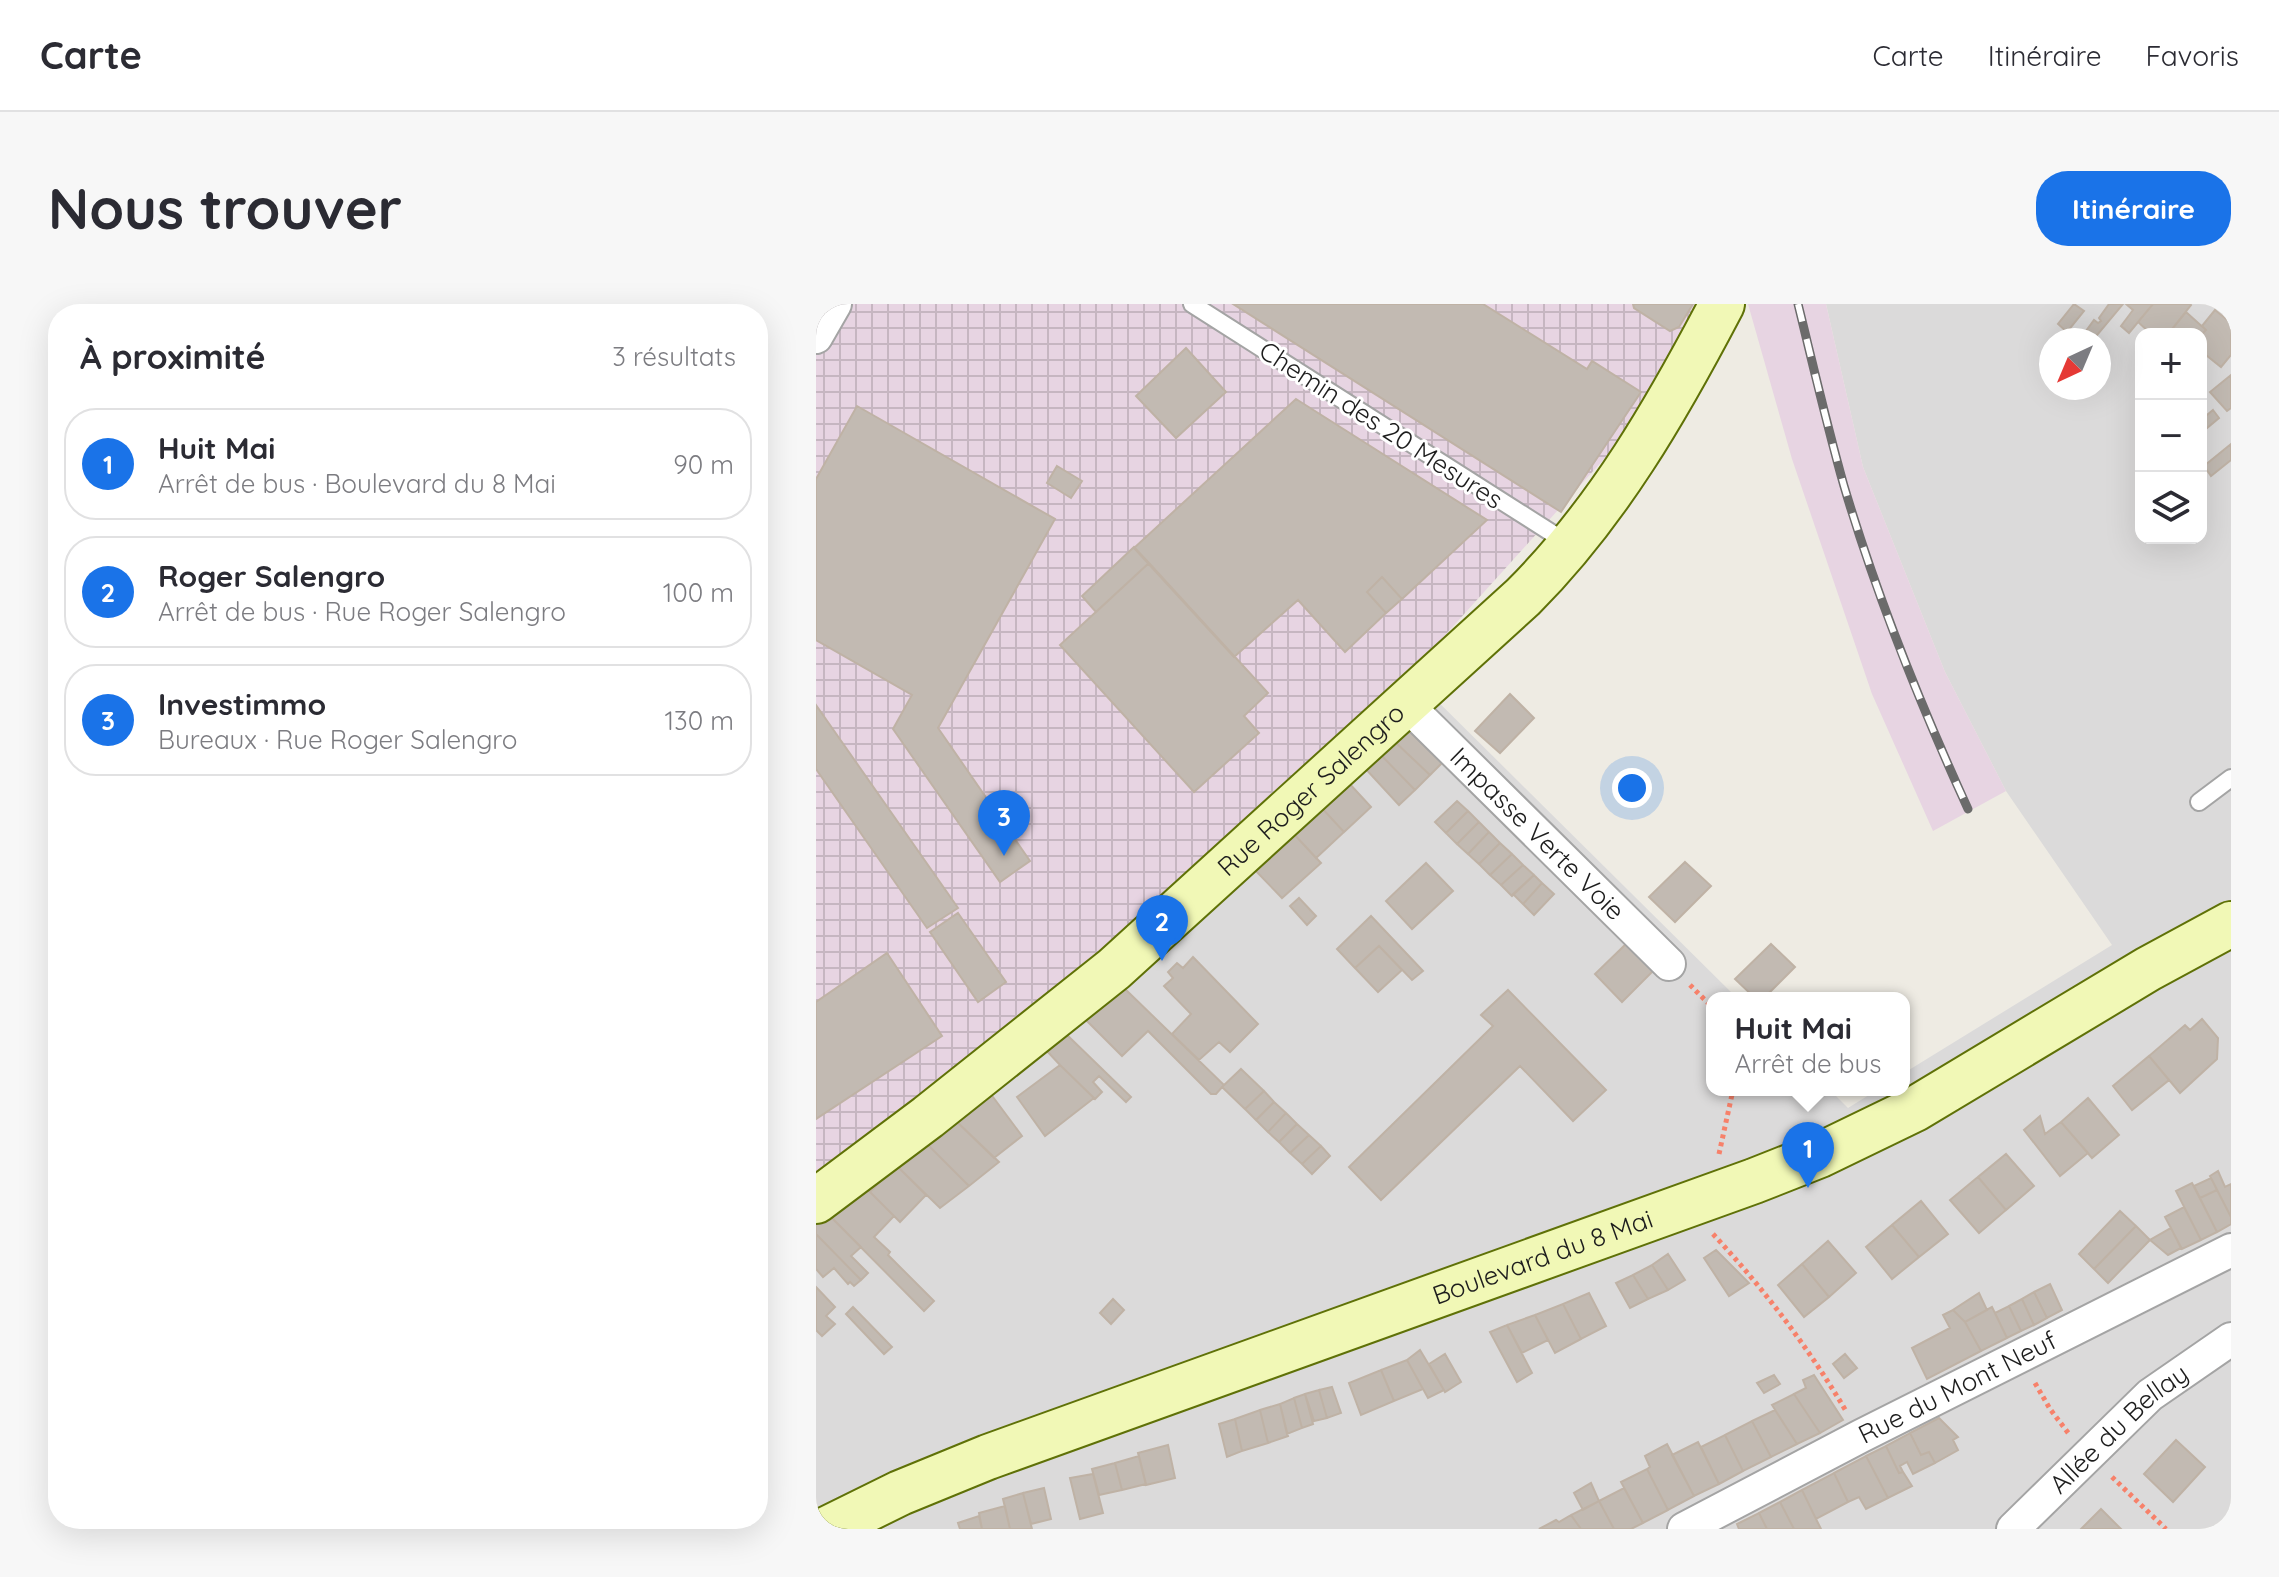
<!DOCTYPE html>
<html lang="fr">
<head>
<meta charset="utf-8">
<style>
	:root { --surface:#fff; --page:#f7f7f7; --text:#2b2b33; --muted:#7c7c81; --line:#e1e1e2; --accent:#1a73e8 }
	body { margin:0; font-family:Quicksand,sans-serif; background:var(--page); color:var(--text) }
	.controls { position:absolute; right:24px; top:24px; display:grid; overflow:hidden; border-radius:16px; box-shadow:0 8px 32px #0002 }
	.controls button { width:72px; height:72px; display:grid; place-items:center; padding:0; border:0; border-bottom:2px solid var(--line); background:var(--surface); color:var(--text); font:40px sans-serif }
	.compass { position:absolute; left:1223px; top:24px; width:72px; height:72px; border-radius:50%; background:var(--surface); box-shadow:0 8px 32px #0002; rotate:224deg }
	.you { position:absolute; left:816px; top:484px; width:28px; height:28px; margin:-20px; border:6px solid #fff; border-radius:50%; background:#1a73e8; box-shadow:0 0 0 12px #1a73e833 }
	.badge { display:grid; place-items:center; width:52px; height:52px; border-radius:50%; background:var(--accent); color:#fff; font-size:26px; font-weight:700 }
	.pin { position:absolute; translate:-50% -66px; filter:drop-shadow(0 2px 4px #0008) }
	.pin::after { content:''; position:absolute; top:42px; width:28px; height:24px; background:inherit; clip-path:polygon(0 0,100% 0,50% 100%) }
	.popup { position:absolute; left:890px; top:688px; width:204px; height:104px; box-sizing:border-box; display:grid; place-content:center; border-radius:16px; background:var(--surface); filter:drop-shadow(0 2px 6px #0005); font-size:26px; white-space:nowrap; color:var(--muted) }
	.popup b { font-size:30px; color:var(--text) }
	.popup::after { content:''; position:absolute; left:50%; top:100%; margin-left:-16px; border:16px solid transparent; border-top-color:var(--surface) }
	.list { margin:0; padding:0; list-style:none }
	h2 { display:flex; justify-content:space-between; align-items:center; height:104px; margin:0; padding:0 32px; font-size:34px }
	h2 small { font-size:26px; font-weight:400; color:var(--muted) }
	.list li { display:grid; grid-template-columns:52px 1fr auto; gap:24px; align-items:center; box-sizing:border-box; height:112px; margin:0 16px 16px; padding:0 16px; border:2px solid var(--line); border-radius:32px }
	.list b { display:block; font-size:30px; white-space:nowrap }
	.list p { margin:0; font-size:26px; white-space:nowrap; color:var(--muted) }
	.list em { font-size:26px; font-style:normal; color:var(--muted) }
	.icon { flex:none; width:44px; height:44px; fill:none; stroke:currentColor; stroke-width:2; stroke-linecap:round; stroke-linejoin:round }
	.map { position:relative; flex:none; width:1415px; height:1225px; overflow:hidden; border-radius:32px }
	header { display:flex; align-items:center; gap:48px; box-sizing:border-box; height:112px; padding:0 40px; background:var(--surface); border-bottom:2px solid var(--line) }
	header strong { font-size:38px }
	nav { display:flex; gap:44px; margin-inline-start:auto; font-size:28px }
	.intro { display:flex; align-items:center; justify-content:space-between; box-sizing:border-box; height:192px; padding:0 48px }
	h1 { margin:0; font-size:56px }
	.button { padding:20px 36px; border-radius:32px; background:var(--accent); color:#fff; font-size:28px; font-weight:700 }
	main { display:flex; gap:48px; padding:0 48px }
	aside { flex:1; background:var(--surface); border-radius:32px; box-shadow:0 8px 32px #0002 }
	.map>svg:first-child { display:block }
	.residential { fill:#dbdada; fill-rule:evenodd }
	.industrial { fill:url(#industrial-grid) }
	.railway { fill:#e7d4e2 }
	.building { fill:#c2bab2; stroke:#bfb2a5; stroke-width:2 }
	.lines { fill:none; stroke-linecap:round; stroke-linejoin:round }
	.lane-casing { stroke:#a4a4a4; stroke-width:20 }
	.street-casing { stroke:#a4a4a4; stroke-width:36 }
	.secondary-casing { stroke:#5f7107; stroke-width:48 }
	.path { stroke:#f7816a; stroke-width:5; stroke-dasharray:4 4; stroke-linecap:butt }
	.lane { stroke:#fff; stroke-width:16 }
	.street { stroke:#fff; stroke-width:32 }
	.secondary { stroke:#f1f8b6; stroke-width:44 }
	.rail-casing { stroke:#6b6b6b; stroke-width:9 }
	.rail { stroke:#fff; stroke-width:6; stroke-dasharray:18; stroke-linecap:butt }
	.labels { text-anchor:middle; stroke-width:6; stroke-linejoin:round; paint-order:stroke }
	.street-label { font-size:26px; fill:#1d1d1d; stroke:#fff }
</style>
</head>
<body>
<header>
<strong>Carte</strong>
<nav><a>Carte</a><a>Itinéraire</a><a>Favoris</a></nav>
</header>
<div class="intro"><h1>Nous trouver</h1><a class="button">Itinéraire</a></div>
<main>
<aside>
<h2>À proximité<small>3 résultats</small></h2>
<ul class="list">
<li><span class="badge">1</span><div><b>Huit Mai</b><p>Arrêt de bus · Boulevard du 8 Mai</p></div><em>90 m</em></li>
<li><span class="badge">2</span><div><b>Roger Salengro</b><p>Arrêt de bus · Rue Roger Salengro</p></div><em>100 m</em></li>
<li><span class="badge">3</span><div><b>Investimmo</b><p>Bureaux · Rue Roger Salengro</p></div><em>130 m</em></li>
</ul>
</aside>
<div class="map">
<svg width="1415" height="1225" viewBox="0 0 1415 1225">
	<defs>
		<pattern id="industrial-grid" width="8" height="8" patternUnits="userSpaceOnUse" patternTransform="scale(2)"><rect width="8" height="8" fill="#e7d4e2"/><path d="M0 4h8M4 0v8" fill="none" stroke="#c6b6c1"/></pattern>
	</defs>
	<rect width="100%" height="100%" fill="#eeebe3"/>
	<path class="residential" d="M 1010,0 L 1415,0 L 1415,1225 L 0,1225 L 0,871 L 167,744 L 349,594 L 594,370 L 921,694 L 896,694 L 896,786 L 1014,786 L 1032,804 L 1061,786 L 1088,786 L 1088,769 L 1296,641 L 1190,487 L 1129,368 L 1047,163 ZM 1325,30 L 1385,30 L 1385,234 L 1325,234 ZM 1235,36 L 1283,36 L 1283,84 L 1235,84 Z"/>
	<path class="industrial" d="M 0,0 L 928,0 L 594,370 L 349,594 L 167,744 L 0,871 Z"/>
	<path class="railway" d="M 932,0 L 1010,0 L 1047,163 L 1129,368 L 1190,487 L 1117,527 L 1056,390 L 976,155 Z"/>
	<path class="building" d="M 417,0 L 667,0 L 771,65 L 776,57 L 825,88 L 745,208 Z
		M 817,0 L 877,0 L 863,23 L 854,27 L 818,4 Z
		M 1258,0 L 1268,7 L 1251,28 L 1242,20 Z
		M 1293,0 L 1307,0 L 1277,36 L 1270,27 L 1278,16 L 1282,19 L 1285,17 L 1283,14 Z
		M 1310,0 L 1337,0 L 1313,29 L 1305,22 L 1317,6 Z
		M 1337,0 L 1374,0 L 1375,1 L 1352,30 L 1335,30 L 1322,18 Z
		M 1399,6 L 1415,19 L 1415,51 L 1405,63 L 1385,47 L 1385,31 L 1390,26 L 1386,22 Z
		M 1370,8 L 1390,26 L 1385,31 L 1352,30 Z
		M 370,44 L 410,88 L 360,134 L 320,92 Z
		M 1415,71 L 1415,104 L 1411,107 L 1394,88 Z
		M 480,95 L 671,216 L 586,295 L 566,273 L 551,288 L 570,309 L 529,348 L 482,296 L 418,353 L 318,244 Z
		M 41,102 L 239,215 L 122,424 L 214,557 L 184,578 L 77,425 L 96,391 L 0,336 L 0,175 Z
		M 1397,106 L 1403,114 L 1385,129 L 1385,116 Z
		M 1415,140 L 1415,156 L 1395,172 L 1388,162 Z
		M 241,162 L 266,177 L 255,194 L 231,179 Z
		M 318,243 L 333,259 L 280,308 L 266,292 Z
		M 333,259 L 452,389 L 428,412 L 443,429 L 378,488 L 244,341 Z
		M 566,273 L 586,295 L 570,309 L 551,288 Z
		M 694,390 L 718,414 L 684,449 L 659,427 Z
		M 0,401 L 142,604 L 111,624 L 0,465 Z
		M 590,424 L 626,459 L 614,471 L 578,437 Z
		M 576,435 L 614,471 L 599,486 L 562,448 Z
		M 562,448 L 599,486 L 583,501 L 547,462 Z
		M 531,477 L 555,503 L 528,528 L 504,502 Z
		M 641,497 L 652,507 L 630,529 L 619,518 Z
		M 504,502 L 528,528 L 500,554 L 476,528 Z
		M 652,507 L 663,518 L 641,540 L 630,529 Z
		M 663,518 L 673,528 L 652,550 L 641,540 Z
		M 476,528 L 505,559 L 466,594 L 437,564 Z
		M 673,528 L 684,539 L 663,560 L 652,550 Z
		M 684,539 L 696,550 L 674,571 L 663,560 Z
		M 696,550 L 707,561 L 685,581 L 674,571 Z
		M 869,558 L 895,582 L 859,618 L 833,593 Z
		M 610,559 L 637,587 L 596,625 L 570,597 Z
		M 707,561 L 718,571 L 696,592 L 685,581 Z
		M 718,571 L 726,579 L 707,600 L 697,590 Z
		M 726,579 L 738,590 L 718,611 L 707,600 Z
		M 483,594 L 500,612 L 491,621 L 474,602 Z
		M 142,609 L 190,678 L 162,698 L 114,628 Z
		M 555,612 L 607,667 L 596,676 L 563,642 L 539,664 L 521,645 Z
		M 811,639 L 837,667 L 806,698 L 779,670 Z
		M 955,640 L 979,663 L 948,694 L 939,694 L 919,675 Z
		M 563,642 L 586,666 L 562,688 L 539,664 Z
		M 71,649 L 126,732 L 0,815 L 0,698 Z
		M 377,653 L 442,720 L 414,748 L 403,738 L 383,756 L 356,730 L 375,710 L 348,682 L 357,674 L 352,668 L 361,659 L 367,664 Z
		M 307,683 L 408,781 L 400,790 L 395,790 L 332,727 L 306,752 L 268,714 Z
		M 692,686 L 790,786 L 757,817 L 704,762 L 565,896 L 533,863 L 677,722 L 665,711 Z
		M 1386,715 L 1402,734 L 1401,755 L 1364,789 L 1333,752 L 1369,721 L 1374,726 Z
		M 249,729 L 315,793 L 310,798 L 283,772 L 277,778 L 286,788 L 279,795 L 244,761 L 230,746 Z
		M 1333,752 L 1353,776 L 1316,806 L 1297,782 Z
		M 244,761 L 278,794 L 229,832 L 201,793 Z
		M 425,765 L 448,787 L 429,805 L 406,783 Z
		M 448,787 L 458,798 L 440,816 L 429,805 Z
		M 174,789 L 206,832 L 178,854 L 139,816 Z
		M 1272,794 L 1303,831 L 1276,854 L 1245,818 Z
		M 458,798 L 470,809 L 452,828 L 440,816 Z
		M 470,809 L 481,820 L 463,838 L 452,828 Z
		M 1224,812 L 1229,830 L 1245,818 L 1272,849 L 1244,872 L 1208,826 Z
		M 139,816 L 183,858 L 153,882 L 109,838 Z
		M 481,820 L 493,831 L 474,849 L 463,838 Z
		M 493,831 L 505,842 L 486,860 L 474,849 Z
		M 109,838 L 153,882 L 124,904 L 80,861 Z
		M 505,842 L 514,852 L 496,870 L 486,860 Z
		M 1190,850 L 1218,882 L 1190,906 L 1162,873 Z
		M 80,861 L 110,891 L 84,918 L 54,888 Z
		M 1402,867 L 1409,883 L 1415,880 L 1415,913 L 1394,872 Z
		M 1162,873 L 1190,906 L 1163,929 L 1134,896 Z
		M 1395,874 L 1401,886 L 1384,894 L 1378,882 Z
		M 1376,879 L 1401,928 L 1385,936 L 1360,887 Z
		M 49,883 L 78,912 L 58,933 L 74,948 L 72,951 L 118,997 L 108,1007 L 12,910 Z
		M 1401,886 L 1415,913 L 1415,920 L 1401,928 L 1384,894 Z
		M 1105,897 L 1132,930 L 1103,953 L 1076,921 Z
		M 1368,903 L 1385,936 L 1366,945 L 1349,913 Z
		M 1304,907 L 1320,922 L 1278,965 L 1263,950 Z
		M 12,910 L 45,943 L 35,952 L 52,969 L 45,976 L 0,930 L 0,919 Z
		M 1076,921 L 1103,953 L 1076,975 L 1050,943 Z
		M 1320,922 L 1334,936 L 1292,979 L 1278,965 Z
		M 1355,924 L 1365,944 L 1352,951 L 1334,936 Z
		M 0,930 L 45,976 L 38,982 L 34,978 L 32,980 L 18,964 L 7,973 L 0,965 Z
		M 1012,937 L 1040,969 L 1013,993 L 986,960 Z
		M 900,946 L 933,979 L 913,992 L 888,954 Z
		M 852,950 L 869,976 L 852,986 L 836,961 Z
		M 986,960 L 1013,993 L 988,1013 L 962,981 Z
		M 836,961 L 852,986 L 832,995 L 817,971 Z
		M 817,971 L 832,995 L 814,1004 L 800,979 Z
		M 1234,980 L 1246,1006 L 1231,1014 L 1218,988 Z
		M 0,983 L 19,1003 L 10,1012 L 19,1020 L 6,1032 L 0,1026 Z
		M 1218,988 L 1231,1014 L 1218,1021 L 1206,995 Z
		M 773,989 L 790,1022 L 765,1035 L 747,1000 Z
		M 1163,989 L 1171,1006 L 1149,1018 L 1137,1006 Z
		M 297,995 L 308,1006 L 295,1020 L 284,1009 Z
		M 1206,995 L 1218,1021 L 1205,1027 L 1193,1002 Z
		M 747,1000 L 765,1035 L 739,1049 L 719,1011 Z
		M 1193,1002 L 1205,1027 L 1191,1034 L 1179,1009 Z
		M 37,1003 L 76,1043 L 68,1050 L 30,1010 Z
		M 1176,1003 L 1191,1034 L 1165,1047 L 1149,1018 Z
		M 1137,1006 L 1149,1018 L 1165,1047 L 1111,1075 L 1096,1044 L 1134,1024 L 1127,1011 Z
		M 719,1011 L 732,1036 L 706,1049 L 691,1021 Z
		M 691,1021 L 716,1069 L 701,1078 L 674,1028 Z
		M 604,1046 L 628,1086 L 612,1094 L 591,1056 Z
		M 629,1050 L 645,1078 L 629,1088 L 613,1060 Z
		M 1029,1050 L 1041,1064 L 1028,1074 L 1017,1060 Z
		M 591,1056 L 607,1085 L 578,1097 L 565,1066 Z
		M 565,1066 L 578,1097 L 545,1111 L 533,1079 Z
		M 958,1071 L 964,1080 L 948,1089 L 941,1079 Z
		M 998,1071 L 1027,1116 L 1004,1129 L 978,1090 L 990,1084 L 987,1076 Z
		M 516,1083 L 525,1109 L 511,1114 L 503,1086 Z
		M 503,1086 L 511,1114 L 498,1117 L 489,1090 Z
		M 489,1090 L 497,1120 L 486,1124 L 478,1094 Z
		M 978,1090 L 1004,1129 L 981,1140 L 956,1101 Z
		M 478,1094 L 486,1124 L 471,1130 L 464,1100 Z
		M 464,1100 L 472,1132 L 452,1139 L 444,1106 Z
		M 444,1106 L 452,1139 L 426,1147 L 419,1115 Z
		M 959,1106 L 981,1140 L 955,1153 L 936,1117 Z
		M 1123,1114 L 1142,1133 L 1137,1136 L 1142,1146 L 1119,1159 L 1113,1148 L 1105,1151 L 1094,1129 Z
		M 419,1115 L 426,1147 L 411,1153 L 403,1120 Z
		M 936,1117 L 955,1153 L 927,1167 L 909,1131 Z
		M 1094,1129 L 1105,1151 L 1113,1148 L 1119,1159 L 1097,1170 L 1091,1158 L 1084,1162 L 1087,1168 L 1083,1169 L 1070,1142 Z
		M 909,1131 L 927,1167 L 903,1180 L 885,1143 Z
		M 1360,1136 L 1389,1163 L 1357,1198 L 1328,1170 Z
		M 882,1138 L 903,1180 L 878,1192 L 856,1151 Z
		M 851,1140 L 878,1192 L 852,1206 L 831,1165 L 834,1163 L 829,1152 Z
		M 352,1141 L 359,1174 L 330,1181 L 322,1149 Z
		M 1070,1142 L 1083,1169 L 1087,1168 L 1096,1182 L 1072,1194 L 1050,1152 Z
		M 323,1152 L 330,1180 L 306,1186 L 299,1159 Z
		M 1050,1152 L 1072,1194 L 1050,1205 L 1043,1193 L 1032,1198 L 1018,1169 Z
		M 299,1159 L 306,1186 L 283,1191 L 276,1165 Z
		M 831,1165 L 852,1206 L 827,1219 L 805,1178 Z
		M 1018,1169 L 1032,1198 L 1000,1215 L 986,1186 Z
		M 277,1170 L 287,1209 L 264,1215 L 254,1174 Z
		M 775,1179 L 783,1197 L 767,1206 L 758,1189 Z
		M 228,1184 L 235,1215 L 215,1220 L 207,1189 Z
		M 808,1184 L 827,1219 L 815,1225 L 798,1225 L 783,1197 Z
		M 986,1186 L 1000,1215 L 1005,1225 L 978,1225 L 964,1198 Z
		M 207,1189 L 216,1225 L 194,1225 L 187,1195 Z
		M 783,1197 L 798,1225 L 765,1225 L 755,1211 Z
		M 964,1198 L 978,1225 L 951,1225 L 943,1209 Z
		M 189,1202 L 194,1225 L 166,1225 L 163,1209 Z
		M 1285,1205 L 1305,1225 L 1265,1225 Z
		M 943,1209 L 951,1225 L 923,1225 L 921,1220 Z
		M 755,1211 L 765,1225 L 723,1225 L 740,1216 L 743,1218 Z
		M 163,1212 L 166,1225 L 144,1225 L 142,1219 Z"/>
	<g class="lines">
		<g class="lane-casing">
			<path id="lane" d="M 376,0 L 753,240
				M 1383,498 L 1415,474"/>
		</g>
		<g class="street-casing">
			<g id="street">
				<path d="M 0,33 L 19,0"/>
				<path id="s1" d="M 589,399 L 853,660"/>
				<path id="s2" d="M 868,1225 L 1045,1132 L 1415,946"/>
				<path id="s3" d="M 1197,1225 L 1334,1091 L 1415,1035"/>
			</g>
		</g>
		<g class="secondary-casing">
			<g id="secondary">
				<path id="s4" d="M 0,897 L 112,813 L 298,665 L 707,293 C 792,208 851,105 906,0"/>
				<path id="s5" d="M 11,1225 L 84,1189 L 172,1153 L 938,877 L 1004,851 L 1099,805 L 1332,665 L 1415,620"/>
			</g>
		</g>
		<path class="path" d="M 874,681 L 896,703
			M 903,850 L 917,786
			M 897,930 C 948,985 992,1043 1030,1107
			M 1219,1079 L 1234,1105 L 1253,1130
			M 1296,1173 L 1350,1225"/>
		<use href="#lane" class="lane"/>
		<use href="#street" class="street"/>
		<use href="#secondary" class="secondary"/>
		<g class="rail-casing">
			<path id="rail" d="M 982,0 C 997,61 1011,122 1028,182 C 1061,293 1104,400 1152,505"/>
		</g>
		<use href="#rail" class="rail"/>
	</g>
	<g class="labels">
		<g class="street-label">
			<text transform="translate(565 121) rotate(33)" y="9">Chemin des 20 Mesures</text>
			<text dy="9" stroke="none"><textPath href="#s4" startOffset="644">Rue Roger Salengro</textPath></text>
			<text dy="9" stroke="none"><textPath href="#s1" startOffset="186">Impasse Verte Voie</textPath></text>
			<text dy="9" stroke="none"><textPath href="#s5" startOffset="766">Boulevard du 8 Mai</textPath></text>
			<text dy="9" stroke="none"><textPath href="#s2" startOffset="308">Rue du Mont Neuf</textPath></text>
			<text dy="9" stroke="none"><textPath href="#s3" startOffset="146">Allée du Bellay</textPath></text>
		</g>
	</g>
</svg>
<div class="controls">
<button>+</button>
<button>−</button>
<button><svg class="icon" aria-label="layers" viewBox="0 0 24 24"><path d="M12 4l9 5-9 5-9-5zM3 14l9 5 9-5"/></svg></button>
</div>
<svg class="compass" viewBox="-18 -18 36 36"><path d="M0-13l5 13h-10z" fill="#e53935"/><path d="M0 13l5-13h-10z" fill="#7c7c81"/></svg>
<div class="you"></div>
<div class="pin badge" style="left:992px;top:884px">1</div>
<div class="popup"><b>Huit Mai</b>Arrêt de bus</div>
<div class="pin badge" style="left:346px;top:657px">2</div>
<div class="pin badge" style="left:188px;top:552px">3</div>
</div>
</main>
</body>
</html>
